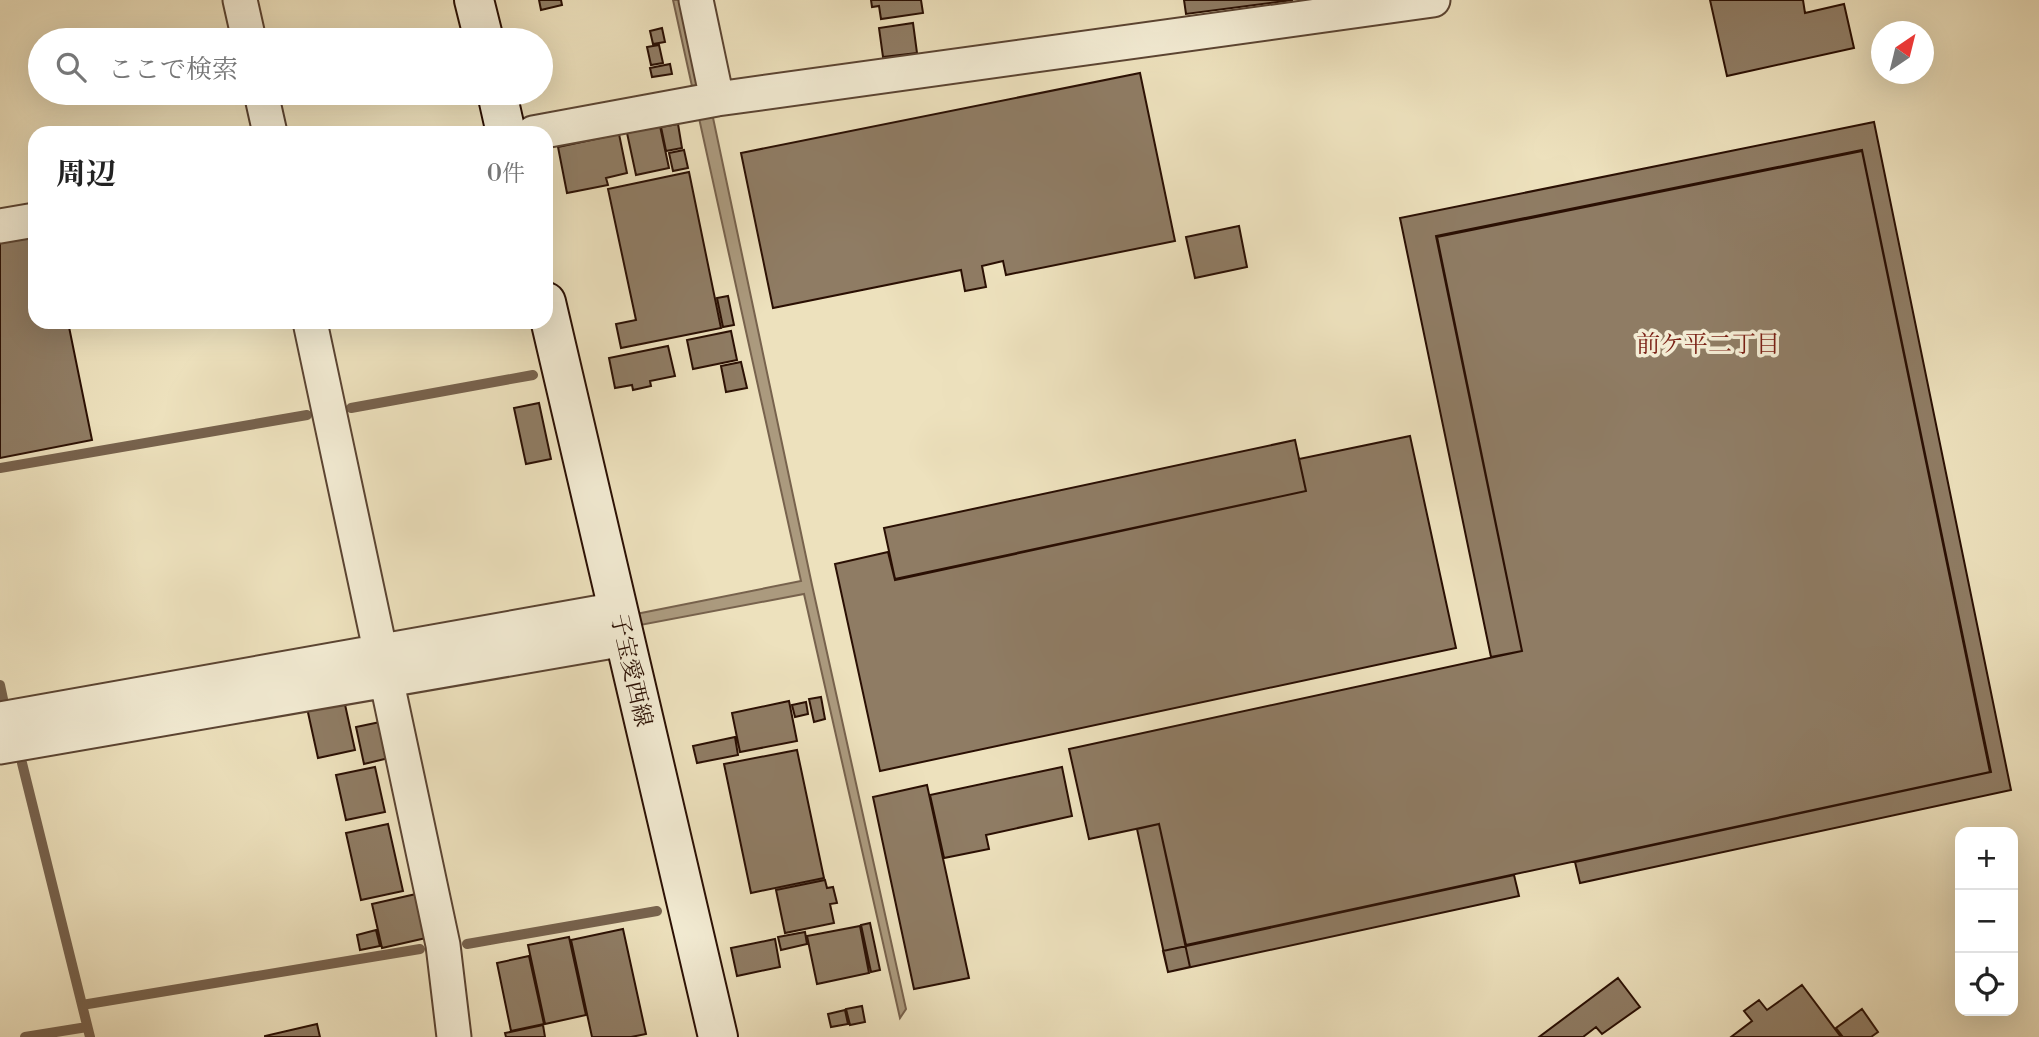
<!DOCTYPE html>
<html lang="ja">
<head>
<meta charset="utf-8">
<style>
	:root { --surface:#fff; --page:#f6f6f6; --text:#222; --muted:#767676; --line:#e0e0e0 }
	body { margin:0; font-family:"Libre Bodoni","Noto Serif JP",serif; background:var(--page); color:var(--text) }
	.controls { position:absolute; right:21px; bottom:21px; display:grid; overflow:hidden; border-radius:14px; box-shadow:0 7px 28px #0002 }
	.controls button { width:63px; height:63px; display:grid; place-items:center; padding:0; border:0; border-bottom:2px solid var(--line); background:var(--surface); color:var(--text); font:35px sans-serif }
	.compass { position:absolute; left:1871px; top:21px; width:63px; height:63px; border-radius:50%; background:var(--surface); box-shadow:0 7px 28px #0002; rotate:35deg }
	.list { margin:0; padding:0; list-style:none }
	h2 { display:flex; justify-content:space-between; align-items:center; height:91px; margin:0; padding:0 28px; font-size:30px }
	h2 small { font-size:23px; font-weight:400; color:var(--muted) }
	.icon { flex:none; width:38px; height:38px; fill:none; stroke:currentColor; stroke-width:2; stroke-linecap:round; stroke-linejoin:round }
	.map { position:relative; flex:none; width:2039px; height:1037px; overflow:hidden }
	.search { position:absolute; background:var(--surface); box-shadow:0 7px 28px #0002; left:28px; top:28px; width:525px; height:77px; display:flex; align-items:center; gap:18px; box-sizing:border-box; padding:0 24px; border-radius:38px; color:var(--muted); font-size:26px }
	.panel { position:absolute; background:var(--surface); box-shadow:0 7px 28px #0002; left:28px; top:126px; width:525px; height:203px; border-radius:21px }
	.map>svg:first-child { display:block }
	.water { fill:#ab9a7e; stroke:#77624d; stroke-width:2 }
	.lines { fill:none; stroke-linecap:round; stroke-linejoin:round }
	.stream { stroke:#77624d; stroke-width:10 }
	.building { fill:#8f7c64; stroke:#2a0f03; stroke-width:2 }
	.minor-casing { stroke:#5b4432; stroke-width:37 }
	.secondary-casing { stroke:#2a0f03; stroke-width:42 }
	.minor { stroke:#f3ecd4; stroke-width:33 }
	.secondary { stroke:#f3ecd4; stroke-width:38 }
	.labels { text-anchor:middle; stroke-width:7; stroke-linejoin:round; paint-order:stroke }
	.street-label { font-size:23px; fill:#2a0f03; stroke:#f3ecd4 }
	.neighbourhood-label { font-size:24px; fill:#7a1f14; stroke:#f3ecd4 }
</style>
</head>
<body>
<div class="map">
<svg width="2039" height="1037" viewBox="0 0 2039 1037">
	<rect width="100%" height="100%" fill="#ede1bd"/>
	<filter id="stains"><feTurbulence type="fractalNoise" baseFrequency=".00286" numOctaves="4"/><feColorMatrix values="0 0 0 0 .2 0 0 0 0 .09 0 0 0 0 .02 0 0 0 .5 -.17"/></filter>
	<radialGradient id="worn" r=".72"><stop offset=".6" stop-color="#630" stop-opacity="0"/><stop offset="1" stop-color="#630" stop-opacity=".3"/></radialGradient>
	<path class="water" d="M 673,0 L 685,0 L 712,113 L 812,585 L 906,1009 L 900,1018 L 804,594 L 593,634 L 586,624 L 801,581 Z"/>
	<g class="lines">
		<path class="stream" d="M 351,408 L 533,375
			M 0,468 L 307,415
			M 0,685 L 3,699
			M 22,763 L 90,1037
			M 467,944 L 657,911
			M 82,1005 L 420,949
			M 25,1037 L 87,1027"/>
	</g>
	<path class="building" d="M 539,0 L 561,0 L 562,5 L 541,10 Z
		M 871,0 L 921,0 L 923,13 L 881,19 L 879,6 L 872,7 Z
		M 1184,0 L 1293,0 L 1186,14 Z
		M 1710,0 L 1803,0 L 1805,13 L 1844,4 L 1854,48 L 1727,76 Z
		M 913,23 L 917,53 L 883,57 L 879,28 Z
		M 662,28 L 665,42 L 653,44 L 650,31 Z
		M 659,45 L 663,63 L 651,65 L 647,47 Z
		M 670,64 L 672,74 L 652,77 L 650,68 Z
		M 1140,73 L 1175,241 L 1006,275 L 1003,261 L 982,266 L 986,287 L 965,291 L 961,270 L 773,308 L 741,153 Z
		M 1874,122 L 2011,790 L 1580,883 L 1575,862 L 1991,772 L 1862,150 L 1436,236 L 1522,651 L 1491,657 L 1400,218 Z
		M 678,124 L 682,148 L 666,151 L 661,127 Z
		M 660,126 L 669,168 L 636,175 L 627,133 Z
		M 619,134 L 627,173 L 606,178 L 608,185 L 567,193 L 558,147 Z
		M 684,150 L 688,168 L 673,171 L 669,153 Z
		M 1862,151 L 1990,772 L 1186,945 L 1159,824 L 1089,839 L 1069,749 L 1522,651 L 1437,237 Z
		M 689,172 L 721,328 L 621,348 L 616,324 L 636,320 L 608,189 Z
		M 1239,226 L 1247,267 L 1195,278 L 1186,237 Z
		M 35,232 L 35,322 L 68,322 L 92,440 L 0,458 L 0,239 Z
		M 728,296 L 734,325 L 723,327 L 717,298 Z
		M 731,331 L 737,360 L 693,369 L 687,340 Z
		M 668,346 L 675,376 L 650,381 L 651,386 L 633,390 L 632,385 L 615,388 L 609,358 Z
		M 741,362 L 747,388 L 726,392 L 721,366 Z
		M 539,403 L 551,459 L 526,464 L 514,408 Z
		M 1410,436 L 1456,648 L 880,771 L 835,564 L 888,552 L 895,580 L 1306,491 L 1299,459 Z
		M 1295,440 L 1306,491 L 895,579 L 884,528 Z
		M 821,697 L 825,719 L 814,722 L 809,699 Z
		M 344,700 L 355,750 L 318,758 L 307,708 Z
		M 789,701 L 797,741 L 740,752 L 732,713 Z
		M 806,702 L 808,714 L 795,717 L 792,705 Z
		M 385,721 L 393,757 L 364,764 L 356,727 Z
		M 735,737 L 738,755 L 697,763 L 693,746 Z
		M 797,750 L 824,878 L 751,893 L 724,764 Z
		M 375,767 L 385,812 L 346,820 L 336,775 Z
		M 1062,767 L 1072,816 L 986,835 L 989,849 L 944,858 L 930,795 Z
		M 927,785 L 969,978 L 914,989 L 873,797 Z
		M 388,824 L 403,891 L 361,900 L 346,833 Z
		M 1159,824 L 1190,967 L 1168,972 L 1137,829 Z
		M 1514,875 L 1519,896 L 1168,972 L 1163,951 Z
		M 825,880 L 827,888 L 833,887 L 837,903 L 830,904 L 834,923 L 785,933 L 776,890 Z
		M 416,894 L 426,938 L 382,948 L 372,904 Z
		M 870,923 L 880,970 L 871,972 L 861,925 Z
		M 860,926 L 869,973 L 817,984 L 807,936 Z
		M 623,929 L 646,1034 L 631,1037 L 592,1037 L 571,940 Z
		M 376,930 L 380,946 L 360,950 L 357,935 Z
		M 805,932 L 807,944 L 781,950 L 778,937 Z
		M 569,937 L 586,1015 L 545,1024 L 528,945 Z
		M 775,939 L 780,967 L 737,976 L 731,948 Z
		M 529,956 L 544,1024 L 511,1031 L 497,963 Z
		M 1618,978 L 1640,1007 L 1602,1034 L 1596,1027 L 1583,1037 L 1539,1037 Z
		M 1802,985 L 1841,1037 L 1731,1037 L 1752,1021 L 1744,1011 L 1759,1000 L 1767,1010 Z
		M 862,1006 L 865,1022 L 850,1025 L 846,1009 Z
		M 1862,1009 L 1878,1032 L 1871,1037 L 1843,1037 L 1836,1028 Z
		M 845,1010 L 848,1024 L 831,1027 L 828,1014 Z
		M 317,1024 L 320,1037 L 265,1037 L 265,1036 Z
		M 543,1025 L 545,1037 L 506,1037 L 505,1033 Z"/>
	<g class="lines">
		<g class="minor-casing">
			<path id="minor" d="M 240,0 L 249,40
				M 696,0 L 717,99
				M 261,93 L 270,133
				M 533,133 L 717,99 L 1433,0
				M 0,226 L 35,220
				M 310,322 L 443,945 L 454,1037
				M 0,719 L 618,609
				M 0,747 L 625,639"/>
		</g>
		<g class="secondary-casing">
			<path id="secondary" d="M 474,0 L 484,40
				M 497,93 L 506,133
				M 546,302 L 718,1037"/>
		</g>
		<use href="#minor" class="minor"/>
		<use href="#secondary" class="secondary"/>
	</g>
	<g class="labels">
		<g class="street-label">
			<text transform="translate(632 670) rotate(77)" y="8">子宝愛西線</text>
		</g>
		<g class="neighbourhood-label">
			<text x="1708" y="352">前ケ平二丁目</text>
		</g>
	</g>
	<rect width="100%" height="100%" filter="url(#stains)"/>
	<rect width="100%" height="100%" fill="url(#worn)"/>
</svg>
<div class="controls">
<button>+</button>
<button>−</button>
<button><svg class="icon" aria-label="locate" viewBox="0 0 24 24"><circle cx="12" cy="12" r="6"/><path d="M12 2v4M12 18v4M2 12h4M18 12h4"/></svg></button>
</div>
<svg class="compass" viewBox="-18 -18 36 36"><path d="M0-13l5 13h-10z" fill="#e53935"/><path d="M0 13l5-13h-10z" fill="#767676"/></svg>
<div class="search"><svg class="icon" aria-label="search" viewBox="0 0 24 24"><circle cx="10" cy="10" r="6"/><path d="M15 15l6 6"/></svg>ここで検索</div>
<section class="panel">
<h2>周辺<small>0件</small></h2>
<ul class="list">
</ul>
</section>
</div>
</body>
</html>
